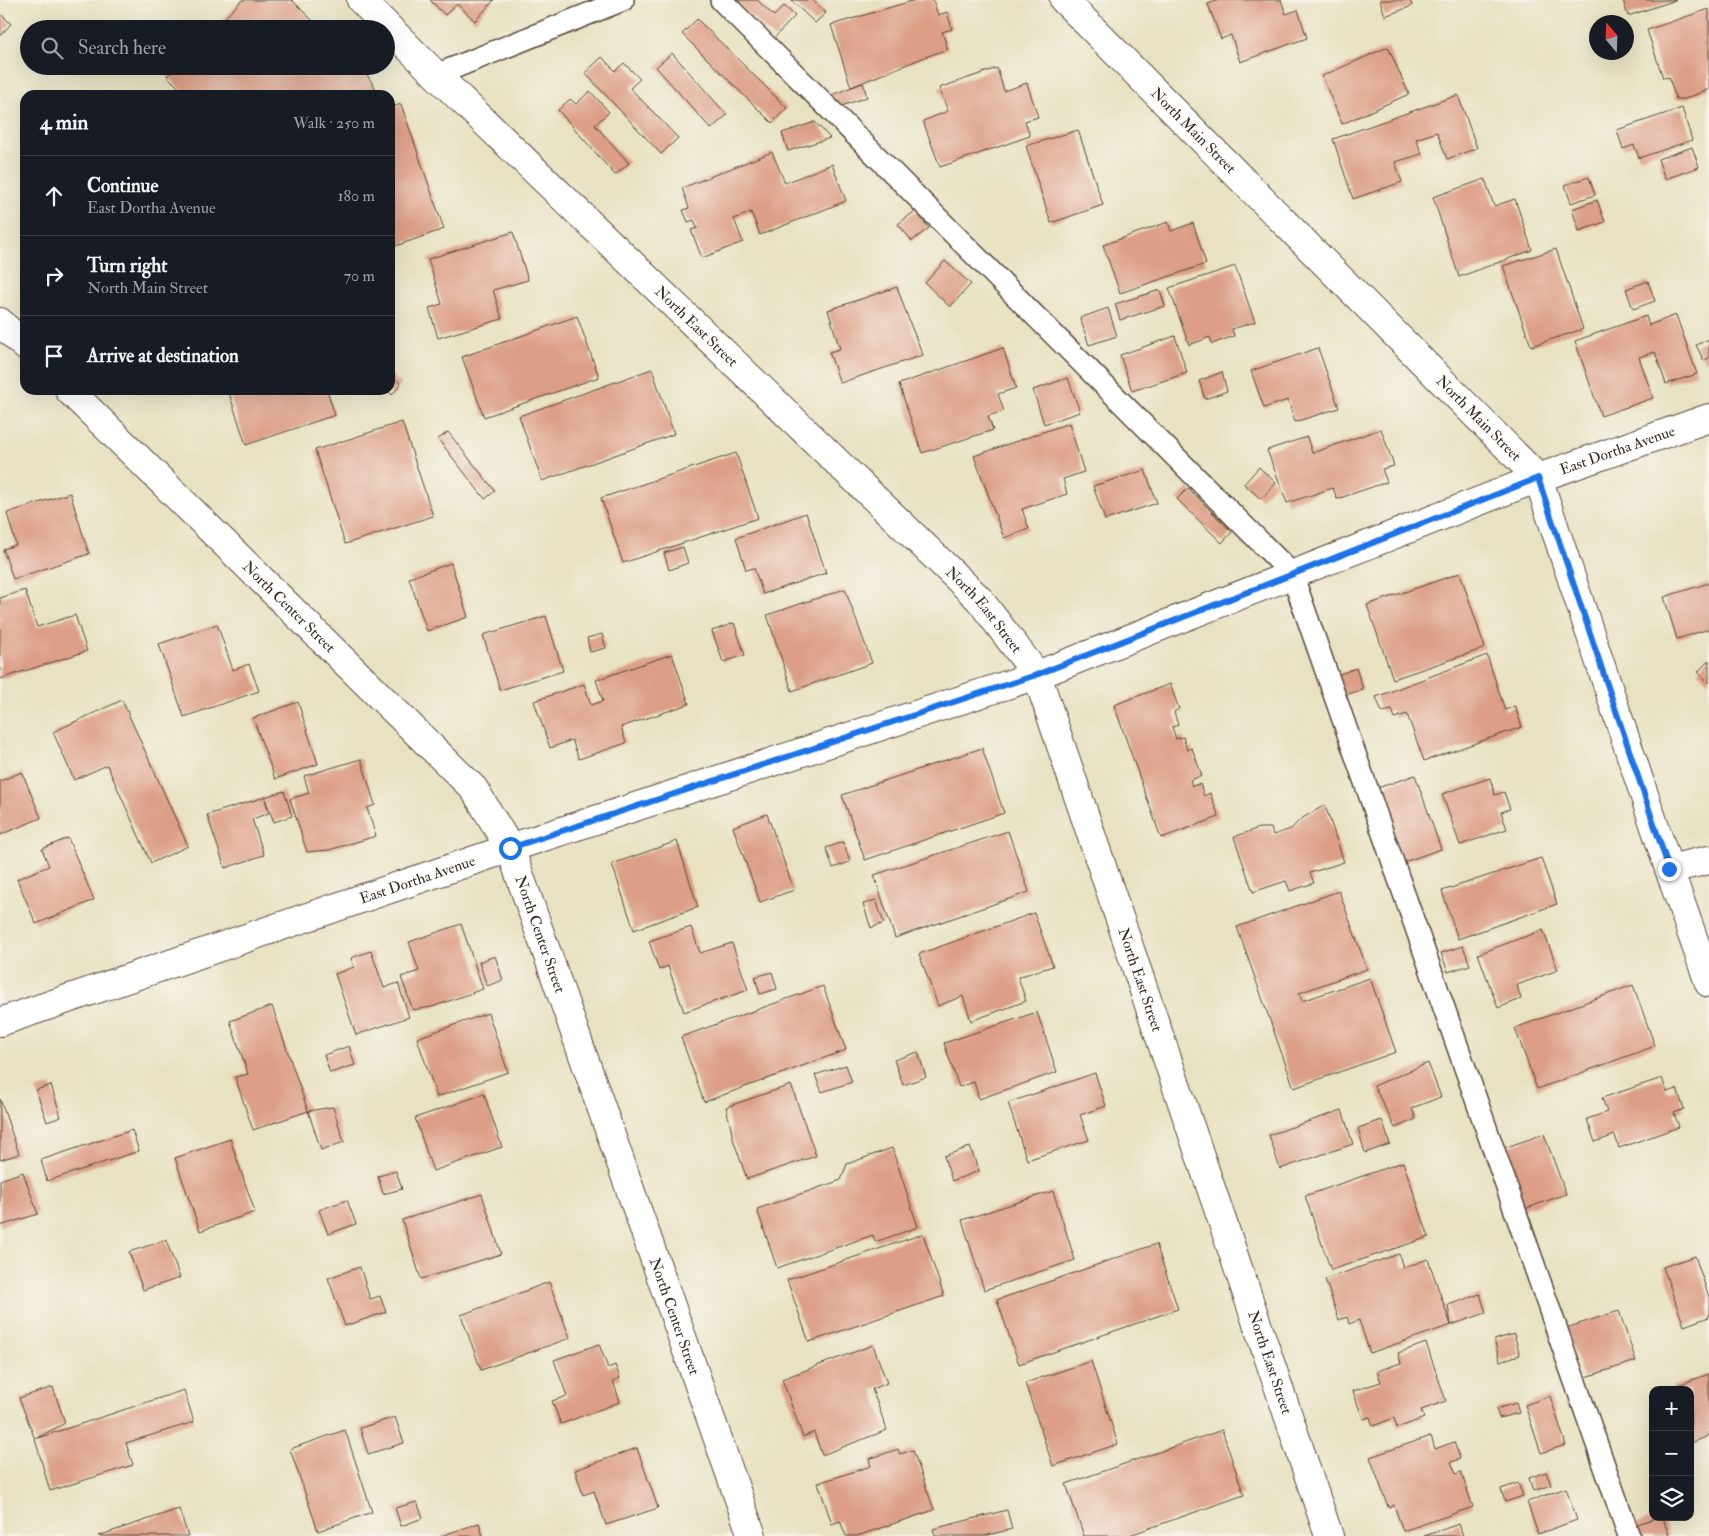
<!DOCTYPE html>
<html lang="en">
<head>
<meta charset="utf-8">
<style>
	:root { --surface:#171b24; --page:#242831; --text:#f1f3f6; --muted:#9ea1a6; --line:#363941 }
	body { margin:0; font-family:"IM FELL Double Pica",serif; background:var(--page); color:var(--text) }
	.controls { position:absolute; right:15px; bottom:15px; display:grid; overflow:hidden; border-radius:10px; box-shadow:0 5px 20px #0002 }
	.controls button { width:45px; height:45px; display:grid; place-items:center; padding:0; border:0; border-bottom:1px solid var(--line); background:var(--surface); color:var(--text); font:25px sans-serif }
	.compass { position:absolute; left:1589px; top:15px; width:45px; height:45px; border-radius:50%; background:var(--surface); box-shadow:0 5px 20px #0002; rotate:341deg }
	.stop { position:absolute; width:15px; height:15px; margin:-11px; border:4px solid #1a73e8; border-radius:50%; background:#fff }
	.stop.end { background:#1a73e8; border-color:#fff; box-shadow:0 1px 5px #0008 }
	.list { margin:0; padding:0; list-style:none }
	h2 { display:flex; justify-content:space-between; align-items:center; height:65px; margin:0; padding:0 20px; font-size:21px }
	h2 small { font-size:16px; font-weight:400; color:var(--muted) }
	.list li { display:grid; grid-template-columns:32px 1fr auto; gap:15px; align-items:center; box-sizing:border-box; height:80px; padding:0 20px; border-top:1px solid var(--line) }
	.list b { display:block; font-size:19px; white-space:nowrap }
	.list p { margin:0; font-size:16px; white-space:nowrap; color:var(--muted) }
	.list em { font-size:16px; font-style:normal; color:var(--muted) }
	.icon { flex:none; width:28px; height:28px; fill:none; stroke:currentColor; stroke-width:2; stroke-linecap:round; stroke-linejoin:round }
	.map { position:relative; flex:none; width:1709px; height:1536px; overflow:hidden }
	.search { position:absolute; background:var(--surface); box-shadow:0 5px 20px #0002; left:20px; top:20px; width:375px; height:55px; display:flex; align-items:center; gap:12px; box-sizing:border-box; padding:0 18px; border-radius:28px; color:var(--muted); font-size:19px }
	.panel { position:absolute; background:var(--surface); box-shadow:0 5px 20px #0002; left:20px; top:90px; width:375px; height:305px; border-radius:15px }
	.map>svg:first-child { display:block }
	.building { fill:#dc9e86 }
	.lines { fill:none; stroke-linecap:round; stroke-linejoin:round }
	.lane-casing { stroke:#554637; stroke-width:24 }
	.street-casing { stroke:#554637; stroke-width:30 }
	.lane { stroke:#fff; stroke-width:21 }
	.street { stroke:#fff; stroke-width:28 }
	.route { stroke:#1a73e8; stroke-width:6 }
	.labels { text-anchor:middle; stroke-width:5; stroke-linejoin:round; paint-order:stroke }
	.street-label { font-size:15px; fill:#3b2a1e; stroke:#f7f3e8 }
</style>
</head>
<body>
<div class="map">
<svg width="1709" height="1536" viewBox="0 0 1709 1536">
	<rect width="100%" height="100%" fill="#f7f3e8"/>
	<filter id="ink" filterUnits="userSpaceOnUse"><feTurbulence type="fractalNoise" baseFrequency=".02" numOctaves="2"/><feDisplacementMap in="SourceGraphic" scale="10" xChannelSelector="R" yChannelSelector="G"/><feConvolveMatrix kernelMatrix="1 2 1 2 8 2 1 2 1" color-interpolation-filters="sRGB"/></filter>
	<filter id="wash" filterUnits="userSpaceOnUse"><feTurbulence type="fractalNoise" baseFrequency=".0096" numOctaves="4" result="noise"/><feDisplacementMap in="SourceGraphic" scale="20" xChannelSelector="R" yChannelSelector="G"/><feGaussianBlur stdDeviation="1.12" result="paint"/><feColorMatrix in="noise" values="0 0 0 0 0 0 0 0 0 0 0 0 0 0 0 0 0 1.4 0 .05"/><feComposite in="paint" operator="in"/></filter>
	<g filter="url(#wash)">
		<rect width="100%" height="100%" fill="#e8e2c2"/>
		<g id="blocks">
			<path class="building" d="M 242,0 L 292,0 L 321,29 L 214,29 Z
				M 430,0 L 494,0 L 475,21 L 457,4 L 445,15 Z
				M 734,0 L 757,0 L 774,16 L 784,6 L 795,16 L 774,38 Z
				M 791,0 L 813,0 L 826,13 L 815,23 Z
				M 915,0 L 933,0 L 938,15 L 947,12 L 952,29 L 942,32 L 948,49 L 925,57 L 851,87 L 831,25 Z
				M 1219,0 L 1281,0 L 1286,14 L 1298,10 L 1307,38 L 1240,62 L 1231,35 L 1221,39 L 1208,4 Z
				M 1380,0 L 1410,0 L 1412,6 L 1385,16 Z
				M 1623,0 L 1676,0 L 1628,16 Z
				M 1709,9 L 1709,89 L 1685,99 L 1676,99 L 1669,77 L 1663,78 L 1647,30 Z
				M 0,13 L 11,24 L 0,36 Z
				M 697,19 L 787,108 L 772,123 L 682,34 Z
				M 1388,47 L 1409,94 L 1342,124 L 1322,76 Z
				M 672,53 L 727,115 L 711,129 L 656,67 Z
				M 602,57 L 615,71 L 624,63 L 640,79 L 630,88 L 678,138 L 661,154 L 585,73 Z
				M 177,66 L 359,66 L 366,73 L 379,94 L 378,95 L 186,95 L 167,76 Z
				M 997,68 L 1004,91 L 1027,83 L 1038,117 L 1025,121 L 1030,136 L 940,167 L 923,121 L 948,111 L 939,88 Z
				M 863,83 L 867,97 L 836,108 L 831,95 Z
				M 590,91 L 609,112 L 595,125 L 629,163 L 615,175 L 558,110 L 570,99 L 576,104 Z
				M 1458,95 L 1477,148 L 1447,159 L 1437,132 L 1416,139 L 1422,154 L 1395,162 L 1402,182 L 1353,199 L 1333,139 Z
				M 401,104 L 444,229 L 390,248 L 390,108 Z
				M 1682,108 L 1692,140 L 1639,158 L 1634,145 L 1623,149 L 1617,130 Z
				M 815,122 L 830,138 L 788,151 L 782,133 Z
				M 1078,130 L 1103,205 L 1051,223 L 1026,146 Z
				M 1692,147 L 1699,167 L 1665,179 L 1658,159 Z
				M 772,152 L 785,183 L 832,164 L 846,201 L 760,235 L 751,212 L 734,219 L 743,242 L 702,258 L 691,230 L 697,228 L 694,220 L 688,222 L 683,210 L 689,208 L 682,188 Z
				M 1589,177 L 1595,195 L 1571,203 L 1565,185 Z
				M 1485,179 L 1494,206 L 1515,199 L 1532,250 L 1459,277 L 1433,197 Z
				M 1597,200 L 1605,222 L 1579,231 L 1572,209 Z
				M 915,211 L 929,228 L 912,241 L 898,224 Z
				M 1168,222 L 1171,231 L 1193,223 L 1206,264 L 1120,293 L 1103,245 Z
				M 513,232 L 528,280 L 493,290 L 502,319 L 438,338 L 429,308 L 442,304 L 428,259 Z
				M 1556,249 L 1583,329 L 1531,346 L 1503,266 Z
				M 945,261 L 971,284 L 950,307 L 925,283 Z
				M 1235,266 L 1255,322 L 1232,329 L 1234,336 L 1212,344 L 1210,337 L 1189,345 L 1169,288 Z
				M 1648,281 L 1655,301 L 1633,309 L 1626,289 Z
				M 897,287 L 911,326 L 923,355 L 840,383 L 829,352 L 840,349 L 828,310 Z
				M 1160,290 L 1165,306 L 1120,320 L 1115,304 Z
				M 1108,308 L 1117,336 L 1089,345 L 1080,318 Z
				M 1676,315 L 1697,374 L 1666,384 L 1655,352 L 1639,357 L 1653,398 L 1601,416 L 1575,341 L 1646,316 L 1649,325 Z
				M 577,316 L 599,377 L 484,417 L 462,357 Z
				M 1175,336 L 1187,373 L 1132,391 L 1120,355 Z
				M 1709,339 L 1709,358 L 1704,361 L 1696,345 Z
				M 1003,348 L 1016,388 L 998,394 L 1004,411 L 988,416 L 993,430 L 922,453 L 899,384 Z
				M 1318,348 L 1339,408 L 1295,422 L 1288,400 L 1264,408 L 1251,371 Z
				M 652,369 L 674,434 L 542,481 L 519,416 Z
				M 1222,372 L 1227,391 L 1205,399 L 1199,381 Z
				M 390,374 L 401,384 L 392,395 L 387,390 L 390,390 Z
				M 1068,378 L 1080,412 L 1044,424 L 1033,390 Z
				M 228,390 L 327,390 L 335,415 L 246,445 Z
				M 402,422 L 433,516 L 345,544 L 315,450 Z
				M 1069,423 L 1084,472 L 1063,479 L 1067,494 L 1022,509 L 1029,529 L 1004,538 L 974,456 Z
				M 1381,429 L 1394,466 L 1382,469 L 1387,482 L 1337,499 L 1333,488 L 1287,503 L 1267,450 L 1307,437 L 1312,453 Z
				M 448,432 L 495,491 L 485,499 L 438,439 Z
				M 736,453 L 758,518 L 623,563 L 601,498 Z
				M 1259,467 L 1276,483 L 1261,499 L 1244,484 Z
				M 1145,470 L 1157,503 L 1105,520 L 1093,486 Z
				M 1188,488 L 1232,532 L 1222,543 L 1177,499 Z
				M 70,493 L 89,554 L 13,579 L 3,549 L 16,545 L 7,513 Z
				M 806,513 L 826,573 L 763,594 L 754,568 L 746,570 L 736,538 Z
				M 683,547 L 688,563 L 669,570 L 664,553 Z
				M 451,563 L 468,617 L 427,631 L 409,578 Z
				M 1460,573 L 1485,648 L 1393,679 L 1367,605 Z
				M 1709,583 L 1709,629 L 1677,639 L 1664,597 Z
				M 845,589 L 872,663 L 792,691 L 767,615 Z
				M 25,590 L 37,627 L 75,615 L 87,651 L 0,679 L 0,598 Z
				M 546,616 L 563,671 L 500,690 L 483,635 Z
				M 734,623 L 745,655 L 723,662 L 712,631 Z
				M 217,624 L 233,670 L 249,664 L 259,691 L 184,717 L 159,644 Z
				M 602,634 L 606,648 L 590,652 L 587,638 Z
				M 672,654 L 689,704 L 621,727 L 626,743 L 579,759 L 572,740 L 550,748 L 534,701 L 584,684 L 591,705 L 603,701 L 596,680 Z
				M 1487,655 L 1505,710 L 1515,706 L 1522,727 L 1424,761 L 1407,714 L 1395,718 L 1392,710 L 1382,712 L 1376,697 Z
				M 1709,660 L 1709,683 L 1698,672 Z
				M 1356,668 L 1363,689 L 1340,697 L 1334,676 Z
				M 1170,684 L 1179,709 L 1174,712 L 1178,725 L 1172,727 L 1176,739 L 1183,737 L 1187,750 L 1192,748 L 1202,776 L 1190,780 L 1192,786 L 1200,784 L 1204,796 L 1210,793 L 1219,817 L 1161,838 L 1114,705 Z
				M 122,700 L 188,846 L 151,863 L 107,765 L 74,780 L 53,732 Z
				M 298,702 L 318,764 L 275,779 L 253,718 Z
				M 982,748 L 1004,813 L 865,860 L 842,795 Z
				M 361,759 L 375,805 L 367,808 L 376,836 L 329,850 L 307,852 L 290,799 L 309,793 L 304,776 Z
				M 22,772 L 41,818 L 0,835 L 0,781 Z
				M 1415,775 L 1441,849 L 1398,864 L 1372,790 Z
				M 1490,778 L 1495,795 L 1504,792 L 1510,809 L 1501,812 L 1507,829 L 1460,845 L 1442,794 Z
				M 284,791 L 292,816 L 274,822 L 265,799 L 269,813 L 252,819 L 264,855 L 225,868 L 207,815 Z
				M 1325,805 L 1344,862 L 1310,873 L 1314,883 L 1290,891 L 1286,881 L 1253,892 L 1234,837 L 1259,828 L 1271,828 L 1273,835 L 1291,829 L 1301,819 Z
				M 767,814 L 794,890 L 760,902 L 733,827 Z
				M 1008,831 L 1029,892 L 895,938 L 874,875 Z
				M 68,838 L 94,900 L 36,924 L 17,879 L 49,866 L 42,849 Z
				M 677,841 L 698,907 L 634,930 L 612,864 Z
				M 843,842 L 850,862 L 833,868 L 826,848 Z
				M 1541,858 L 1557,904 L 1458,939 L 1442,891 Z
				M 1339,891 L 1367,969 L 1299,993 L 1302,1001 L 1370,978 L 1396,1052 L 1294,1088 L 1237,927 Z
				M 876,900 L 884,923 L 871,928 L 863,904 Z
				M 1034,913 L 1053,966 L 1018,977 L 1026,1001 L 971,1021 L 963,996 L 938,1006 L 919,954 Z
				M 461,924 L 483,989 L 432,1007 L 413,1010 L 401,977 L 419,971 L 409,942 Z
				M 691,927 L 700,953 L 732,943 L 748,990 L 684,1012 L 668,966 L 659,970 L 649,941 Z
				M 1543,930 L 1558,970 L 1517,985 L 1521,999 L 1498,1008 L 1478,954 Z
				M 1463,946 L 1470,965 L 1448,972 L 1441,953 Z
				M 371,951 L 384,988 L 398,983 L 409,1017 L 356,1035 L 335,974 L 354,967 L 351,958 Z
				M 495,956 L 503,980 L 487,986 L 479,962 Z
				M 772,972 L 777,989 L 760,994 L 755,977 Z
				M 1633,985 L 1655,1046 L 1537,1089 L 1515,1028 Z
				M 823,986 L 846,1050 L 704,1102 L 681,1037 Z
				M 272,1006 L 308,1111 L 333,1107 L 344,1142 L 321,1150 L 308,1111 L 253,1130 L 235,1077 L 248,1074 L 230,1021 Z
				M 1037,1012 L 1057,1072 L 979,1099 L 974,1082 L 959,1087 L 944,1043 Z
				M 488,1013 L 508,1072 L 437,1097 L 417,1038 Z
				M 349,1046 L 355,1065 L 330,1073 L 324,1055 Z
				M 918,1052 L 926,1077 L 903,1085 L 894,1060 Z
				M 1428,1063 L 1441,1097 L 1412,1108 L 1416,1119 L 1395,1128 L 1374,1086 Z
				M 846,1065 L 852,1082 L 822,1092 L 815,1075 Z
				M 1095,1073 L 1106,1106 L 1080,1115 L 1089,1140 L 1027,1160 L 1008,1103 Z
				M 1662,1078 L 1667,1092 L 1677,1089 L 1684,1109 L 1674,1113 L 1679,1127 L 1619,1148 L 1615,1135 L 1595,1142 L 1587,1119 L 1607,1112 L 1602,1098 Z
				M 51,1085 L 61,1117 L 47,1122 L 36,1090 Z
				M 791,1085 L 816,1156 L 747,1179 L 734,1142 L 726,1107 Z
				M 484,1094 L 502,1147 L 433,1171 L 415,1118 Z
				M 0,1099 L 19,1154 L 0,1160 Z
				M 1342,1110 L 1353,1144 L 1280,1169 L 1269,1135 Z
				M 1382,1120 L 1390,1144 L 1365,1153 L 1358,1128 Z
				M 132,1130 L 139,1151 L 47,1181 L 41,1160 Z
				M 1544,1134 L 1566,1194 L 1516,1212 L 1495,1151 Z
				M 230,1139 L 255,1212 L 200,1231 L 175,1158 Z
				M 970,1147 L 979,1171 L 952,1181 L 944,1156 Z
				M 892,1148 L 918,1227 L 875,1242 L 873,1235 L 777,1268 L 757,1209 L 841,1180 L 847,1164 Z
				M 1403,1162 L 1429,1237 L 1331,1270 L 1305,1196 Z
				M 396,1171 L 402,1189 L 383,1194 L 378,1176 Z
				M 23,1172 L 38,1214 L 0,1226 L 0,1180 Z
				M 1053,1191 L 1075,1260 L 984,1290 L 962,1220 Z
				M 482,1194 L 501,1254 L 421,1279 L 402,1220 Z
				M 347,1200 L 356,1224 L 328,1234 L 319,1210 Z
				M 923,1234 L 944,1296 L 809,1342 L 787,1280 Z
				M 166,1240 L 180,1278 L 143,1290 L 129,1252 Z
				M 1156,1244 L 1178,1309 L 1019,1364 L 997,1300 Z
				M 1399,1254 L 1403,1268 L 1428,1259 L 1451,1325 L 1448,1305 L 1480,1294 L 1486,1313 L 1370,1353 L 1359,1320 L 1349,1324 L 1347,1317 L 1339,1320 L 1325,1279 Z
				M 1695,1256 L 1709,1297 L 1709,1317 L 1684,1326 L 1663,1267 Z
				M 360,1267 L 370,1299 L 380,1296 L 386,1312 L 345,1326 L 328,1278 Z
				M 549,1282 L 570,1338 L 481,1370 L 461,1315 Z
				M 1619,1311 L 1636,1361 L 1583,1378 L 1566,1328 Z
				M 1514,1334 L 1520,1355 L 1500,1361 L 1494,1340 Z
				M 1426,1343 L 1446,1401 L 1421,1410 L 1424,1418 L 1397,1428 L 1394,1418 L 1373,1426 L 1370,1417 L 1363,1419 L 1353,1391 L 1381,1382 L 1377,1371 L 1401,1363 L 1398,1353 Z
				M 599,1344 L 608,1368 L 615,1365 L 620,1378 L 613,1381 L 620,1402 L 561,1424 L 552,1401 L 567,1396 L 554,1360 Z
				M 873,1345 L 887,1383 L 872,1389 L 887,1430 L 822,1455 L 814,1432 L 803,1437 L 782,1379 Z
				M 1091,1361 L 1118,1444 L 1053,1466 L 1025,1383 Z
				M 1709,1374 L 1709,1436 L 1691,1443 L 1690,1390 L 1673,1390 L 1672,1387 Z
				M 53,1387 L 65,1423 L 35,1439 L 19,1398 Z
				M 184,1390 L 194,1422 L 126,1443 L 133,1465 L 50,1491 L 35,1439 Z
				M 1550,1396 L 1566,1445 L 1541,1453 L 1525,1405 Z
				M 1516,1403 L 1519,1413 L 1499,1418 L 1496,1409 Z
				M 395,1417 L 404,1443 L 368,1454 L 360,1428 Z
				M 345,1430 L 372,1512 L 318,1531 L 290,1449 Z
				M 1222,1430 L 1244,1495 L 1127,1536 L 1084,1536 L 1066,1484 Z
				M 1431,1436 L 1435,1449 L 1454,1442 L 1460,1459 L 1451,1462 L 1456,1474 L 1461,1472 L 1473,1507 L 1403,1531 L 1394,1505 L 1388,1507 L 1370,1457 Z
				M 637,1448 L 658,1508 L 606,1525 L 594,1491 L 583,1495 L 575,1470 Z
				M 898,1449 L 900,1454 L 913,1450 L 934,1510 L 857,1536 L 846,1536 L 840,1521 L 832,1524 L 818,1483 L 871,1466 L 869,1459 Z
				M 1546,1472 L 1551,1485 L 1533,1491 L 1529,1478 Z
				M 1518,1483 L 1523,1496 L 1505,1502 L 1501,1489 Z
				M 1566,1488 L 1577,1520 L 1538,1534 L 1527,1502 Z
				M 417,1502 L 423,1518 L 401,1526 L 395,1508 Z
				M 179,1509 L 188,1536 L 98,1536 Z
				M 1007,1510 L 1012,1529 L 984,1536 L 935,1536 L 933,1529 Z
				M 1658,1517 L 1663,1517 L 1669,1536 L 1638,1536 L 1635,1525 Z
				M 479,1523 L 483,1536 L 441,1536 Z
				M 1459,1524 L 1463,1536 L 1424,1536 Z"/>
		</g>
	</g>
	<g filter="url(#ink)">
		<use href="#blocks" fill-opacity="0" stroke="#554637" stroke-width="1"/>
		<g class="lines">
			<g class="lane-casing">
				<path id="lane" d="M 721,0 L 1292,574 L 1629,1536
					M 436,75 L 623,0"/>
			</g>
			<g class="street-casing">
				<g id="street">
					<path id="s1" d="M 361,0 L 436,75 L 979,599 L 1037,675 L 1329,1536"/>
					<path id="s2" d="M 1064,0 L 1538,478 L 1669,869 L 1709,983"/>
					<path d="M 0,322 L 25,346"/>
					<path id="s3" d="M 69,390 L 474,789 L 510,848 L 752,1536"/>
					<path d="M 1669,869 L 1709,860"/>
					<path id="s4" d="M 0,1022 L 510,848 L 1037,675 L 1538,478 L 1709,418"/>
				</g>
			</g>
			<use href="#lane" class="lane"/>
			<use href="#street" class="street"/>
		</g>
	</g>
	<g class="lines" filter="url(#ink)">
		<path class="route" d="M 510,848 L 1036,675 L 1538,478 L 1669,869"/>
	</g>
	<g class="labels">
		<g class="street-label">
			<text dy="5" stroke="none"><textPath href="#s2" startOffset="184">North Main Street</textPath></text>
			<text dy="5" stroke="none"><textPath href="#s1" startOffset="468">North East Street</textPath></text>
			<text dy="5" stroke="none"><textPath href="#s2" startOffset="589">North Main Street</textPath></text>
			<text dy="5" stroke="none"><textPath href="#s4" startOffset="1716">East Dortha Avenue</textPath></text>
			<text dy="5" stroke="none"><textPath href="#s3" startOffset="309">North Center Street</textPath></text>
			<text dy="5" stroke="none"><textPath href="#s1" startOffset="872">North East Street</textPath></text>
			<text dy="5" stroke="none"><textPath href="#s4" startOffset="441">East Dortha Avenue</textPath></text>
			<text dy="5" stroke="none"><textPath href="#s3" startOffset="729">North Center Street</textPath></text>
			<text dy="5" stroke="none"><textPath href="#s1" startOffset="1278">North East Street</textPath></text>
			<text dy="5" stroke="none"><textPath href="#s3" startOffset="1134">North Center Street</textPath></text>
			<text dy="5" stroke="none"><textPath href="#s1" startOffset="1682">North East Street</textPath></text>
		</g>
	</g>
</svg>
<div class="controls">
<button>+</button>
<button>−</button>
<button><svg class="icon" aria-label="layers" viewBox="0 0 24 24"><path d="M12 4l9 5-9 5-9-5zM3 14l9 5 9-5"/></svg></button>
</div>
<svg class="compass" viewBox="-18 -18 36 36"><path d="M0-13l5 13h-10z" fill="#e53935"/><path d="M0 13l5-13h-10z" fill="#9ea1a6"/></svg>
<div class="stop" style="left:510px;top:848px"></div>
<div class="stop end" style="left:1669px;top:869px"></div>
<div class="search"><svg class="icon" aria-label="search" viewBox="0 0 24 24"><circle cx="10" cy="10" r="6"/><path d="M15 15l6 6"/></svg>Search here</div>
<section class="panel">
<h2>4 min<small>Walk · 250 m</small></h2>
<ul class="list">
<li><svg class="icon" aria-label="ahead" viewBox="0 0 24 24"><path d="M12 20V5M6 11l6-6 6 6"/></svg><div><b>Continue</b><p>East Dortha Avenue</p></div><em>180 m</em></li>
<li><svg class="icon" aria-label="right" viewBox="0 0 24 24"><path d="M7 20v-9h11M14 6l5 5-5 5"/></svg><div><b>Turn right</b><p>North Main Street</p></div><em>70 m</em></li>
<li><svg class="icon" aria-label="arrive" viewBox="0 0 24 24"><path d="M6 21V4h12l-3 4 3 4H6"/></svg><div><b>Arrive at destination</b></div></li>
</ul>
</section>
</div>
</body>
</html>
